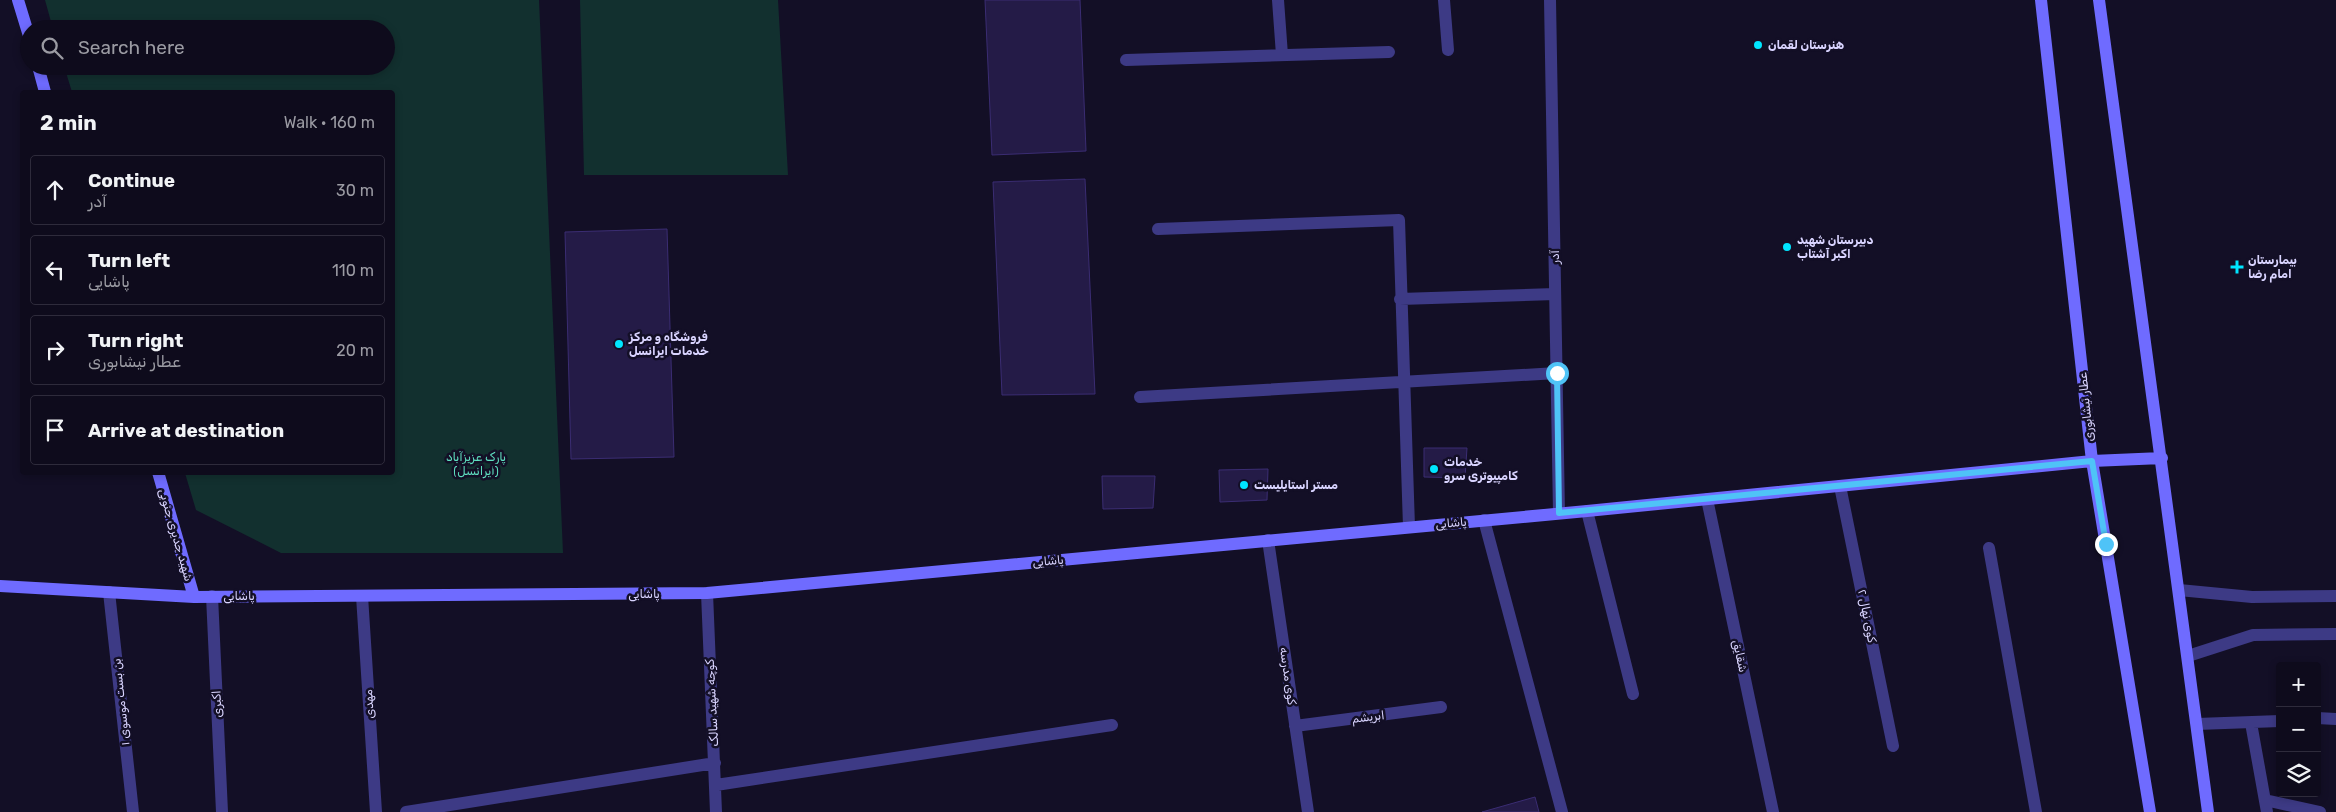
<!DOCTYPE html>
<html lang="en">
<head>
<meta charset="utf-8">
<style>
	:root { --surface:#0e0b1c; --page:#171425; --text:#f1f3f6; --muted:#9b9ba3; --line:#2e2b3b }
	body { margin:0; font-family:Rubik,"Noto Sans Arabic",sans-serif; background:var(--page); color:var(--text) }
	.controls { position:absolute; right:15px; bottom:15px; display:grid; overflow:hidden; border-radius:5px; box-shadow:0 2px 8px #0003 }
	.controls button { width:45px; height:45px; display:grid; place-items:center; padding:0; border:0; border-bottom:1px solid var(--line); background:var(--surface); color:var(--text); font:25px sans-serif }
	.stop { position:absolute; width:15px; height:15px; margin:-11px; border:4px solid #4fc3f7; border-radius:50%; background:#fff }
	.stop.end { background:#4fc3f7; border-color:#fff; box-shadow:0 1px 5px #0008 }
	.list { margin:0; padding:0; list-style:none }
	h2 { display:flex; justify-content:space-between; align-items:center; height:65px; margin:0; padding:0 20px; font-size:21px }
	h2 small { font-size:16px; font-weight:400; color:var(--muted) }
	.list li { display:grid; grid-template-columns:32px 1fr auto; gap:15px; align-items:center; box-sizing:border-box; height:70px; margin:0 10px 10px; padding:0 10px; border:1px solid var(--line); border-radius:5px }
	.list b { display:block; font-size:19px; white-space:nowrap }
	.list p { margin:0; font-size:16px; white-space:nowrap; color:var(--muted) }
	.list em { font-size:16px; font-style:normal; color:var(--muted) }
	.icon { flex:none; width:28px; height:28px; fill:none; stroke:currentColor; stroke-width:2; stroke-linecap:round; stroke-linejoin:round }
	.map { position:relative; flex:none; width:2336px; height:812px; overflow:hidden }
	.search { position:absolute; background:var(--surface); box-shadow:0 2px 8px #0003; left:20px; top:20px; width:375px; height:55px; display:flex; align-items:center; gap:12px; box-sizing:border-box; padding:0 18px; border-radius:28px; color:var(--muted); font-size:19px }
	.panel { position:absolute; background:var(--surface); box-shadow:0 2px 8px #0003; left:20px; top:90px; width:375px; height:385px; border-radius:5px }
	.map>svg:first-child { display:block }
	.green { fill:#12302f }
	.building { fill:#241b47; stroke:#3b2d73 }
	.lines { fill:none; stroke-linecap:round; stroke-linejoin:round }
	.lane { stroke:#3d3a85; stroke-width:12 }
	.street { stroke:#3d3a85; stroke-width:12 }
	.secondary { stroke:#6f6bff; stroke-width:12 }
	.route { stroke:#4fc3f7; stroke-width:6 }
	.poi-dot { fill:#00e5ff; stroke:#130f26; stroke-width:2 }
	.labels { text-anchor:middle; stroke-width:5; stroke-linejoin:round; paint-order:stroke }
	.poi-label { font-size:12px; font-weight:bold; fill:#d9d4ff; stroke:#130f26; text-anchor:start }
	.street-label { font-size:12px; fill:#d9d4ff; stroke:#130f26 }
	.park-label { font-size:12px; fill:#5fe0c0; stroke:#130f26 }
</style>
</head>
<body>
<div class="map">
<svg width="2336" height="812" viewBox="0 0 2336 812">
	<rect width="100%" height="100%" fill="#130f26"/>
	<path class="green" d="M 45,0 L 539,0 L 563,553 L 281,553 L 196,510 L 185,473 L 392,472 L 392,92 L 72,92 L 64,66 L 386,66 L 386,29 L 53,29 Z
		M 580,0 L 778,0 L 788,175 L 584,175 Z"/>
	<path class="building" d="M 985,0 L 1080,0 L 1086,151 L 992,155 Z
		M 1085,179 L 1095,394 L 1002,395 L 993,182 Z
		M 667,229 L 674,457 L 571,459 L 565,232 Z
		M 1424,448 L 1467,448 L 1465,478 L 1424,477 Z
		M 1268,469 L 1267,500 L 1220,502 L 1219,470 Z
		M 1102,476 L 1155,476 L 1153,508 L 1103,509 Z
		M 1535,797 L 1539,812 L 1482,812 Z"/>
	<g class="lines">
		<path class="lane" d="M 1444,0 L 1448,50
			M 1989,548 L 2036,812
			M 212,596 L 222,812
			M 2317,718 L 2336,719
			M 2251,723 L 2267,812
			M 2197,724 L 2280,721
			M 2265,800 L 2320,812"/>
		<path class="street" d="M 1278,0 L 1282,55
			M 1550,0 L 1559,513
			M 1126,60 L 1389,52
			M 1158,229 L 1399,220 L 1409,527
			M 1400,299 L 1555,294
			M 1140,397 L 1557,373
			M 1840,486 L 1893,746
			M 1707,499 L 1773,812
			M 1587,511 L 1633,694
			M 1484,520 L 1562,812
			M 1268,540 L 1308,812
			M 2179,590 L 2252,597 L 2336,596
			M 109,592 L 133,812
			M 707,593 L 716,812
			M 362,596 L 376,812
			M 2188,656 L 2253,635 L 2336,634
			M 1295,726 L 1441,707
			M 716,785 L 1112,725
			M 406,812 L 715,763"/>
		<path class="secondary" d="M 18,0 L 29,36
			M 2041,0 L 2092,461 L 2150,812
			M 2099,0 L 2208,812
			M 38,66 L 45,92
			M 158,472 L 194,597
			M 0,586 L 194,597 L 707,593 L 1587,511 L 2092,461 L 2162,458"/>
	</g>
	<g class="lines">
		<path class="route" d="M 1557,373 L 1559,513 L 2092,461 L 2106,544"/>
	</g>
	<g class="poi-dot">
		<circle cx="1758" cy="45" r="5"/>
		<circle cx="1787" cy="247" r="5"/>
		<path d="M2234.5 259.5h5v5h5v5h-5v5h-5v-5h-5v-5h5z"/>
		<circle cx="619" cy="344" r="5"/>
		<circle cx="1434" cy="469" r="5"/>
		<circle cx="1244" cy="485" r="5"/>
	</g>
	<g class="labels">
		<g class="poi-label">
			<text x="1768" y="49">هنرستان لقمان</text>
			<text x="1797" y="244">دبیرستان شهید<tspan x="1797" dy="14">اکبر آشتاب</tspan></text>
			<text x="2248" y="264">بیمارستان<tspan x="2248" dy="14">امام رضا</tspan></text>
			<text x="629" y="341">فروشگاه و مرکز<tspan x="629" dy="14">خدمات ایرانسل</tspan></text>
			<text x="1444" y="466">خدمات<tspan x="1444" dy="14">کامپیوتری سرو</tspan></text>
			<text x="1254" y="489">مستر استایلیست</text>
		</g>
		<g class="street-label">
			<text transform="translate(1555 257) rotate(-91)" y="4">آدر</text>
			<text transform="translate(2086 407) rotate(-96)" y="4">عطار نیشابوری</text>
			<text transform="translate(1451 523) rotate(-5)" y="4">پاشایی</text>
			<text transform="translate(176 535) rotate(74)" y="4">شهید جدیری جنوبی</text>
			<text transform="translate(1048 561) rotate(-5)" y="4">پاشایی</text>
			<text x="644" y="598">پاشایی</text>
			<text x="239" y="600">پاشایی</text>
			<text transform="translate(1867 616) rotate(79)" y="4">کوی نهال ۲</text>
			<text transform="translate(1740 656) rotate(78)" y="4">شقایق</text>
			<text transform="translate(1288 676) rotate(82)" y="4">کوی مدرسه</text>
			<text transform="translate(121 702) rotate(-96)" y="4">بن بست موسوی ۱</text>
			<text transform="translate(712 703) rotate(-93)" y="4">کوچه شهید سالک</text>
			<text transform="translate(217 704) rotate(-93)" y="4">اکبری</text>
			<text transform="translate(369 704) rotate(-94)" y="4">مهدی</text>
			<text transform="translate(1368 717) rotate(-7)" y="4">ابریشم</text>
		</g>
		<g class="park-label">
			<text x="476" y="461">پارک عزیزآباد<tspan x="476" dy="14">(ایرانسل)</tspan></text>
		</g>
	</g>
</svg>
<div class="controls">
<button>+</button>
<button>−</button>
<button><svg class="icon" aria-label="layers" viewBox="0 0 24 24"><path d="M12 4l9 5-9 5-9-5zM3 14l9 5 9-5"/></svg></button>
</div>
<div class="stop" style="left:1557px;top:373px"></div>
<div class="stop end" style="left:2106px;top:544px"></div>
<div class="search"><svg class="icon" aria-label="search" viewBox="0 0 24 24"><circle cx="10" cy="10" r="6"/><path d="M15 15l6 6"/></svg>Search here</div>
<section class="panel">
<h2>2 min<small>Walk · 160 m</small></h2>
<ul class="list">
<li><svg class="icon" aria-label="ahead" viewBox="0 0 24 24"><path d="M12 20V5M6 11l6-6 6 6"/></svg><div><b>Continue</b><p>آدر</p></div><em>30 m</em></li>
<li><svg class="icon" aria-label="left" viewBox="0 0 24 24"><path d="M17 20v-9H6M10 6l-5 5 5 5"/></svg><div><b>Turn left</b><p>پاشایی</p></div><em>110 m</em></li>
<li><svg class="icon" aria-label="right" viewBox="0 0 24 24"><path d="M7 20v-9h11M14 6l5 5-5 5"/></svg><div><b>Turn right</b><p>عطار نیشابوری</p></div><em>20 m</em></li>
<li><svg class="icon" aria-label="arrive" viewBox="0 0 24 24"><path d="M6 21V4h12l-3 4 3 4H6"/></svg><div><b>Arrive at destination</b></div></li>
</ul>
</section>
</div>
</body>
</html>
